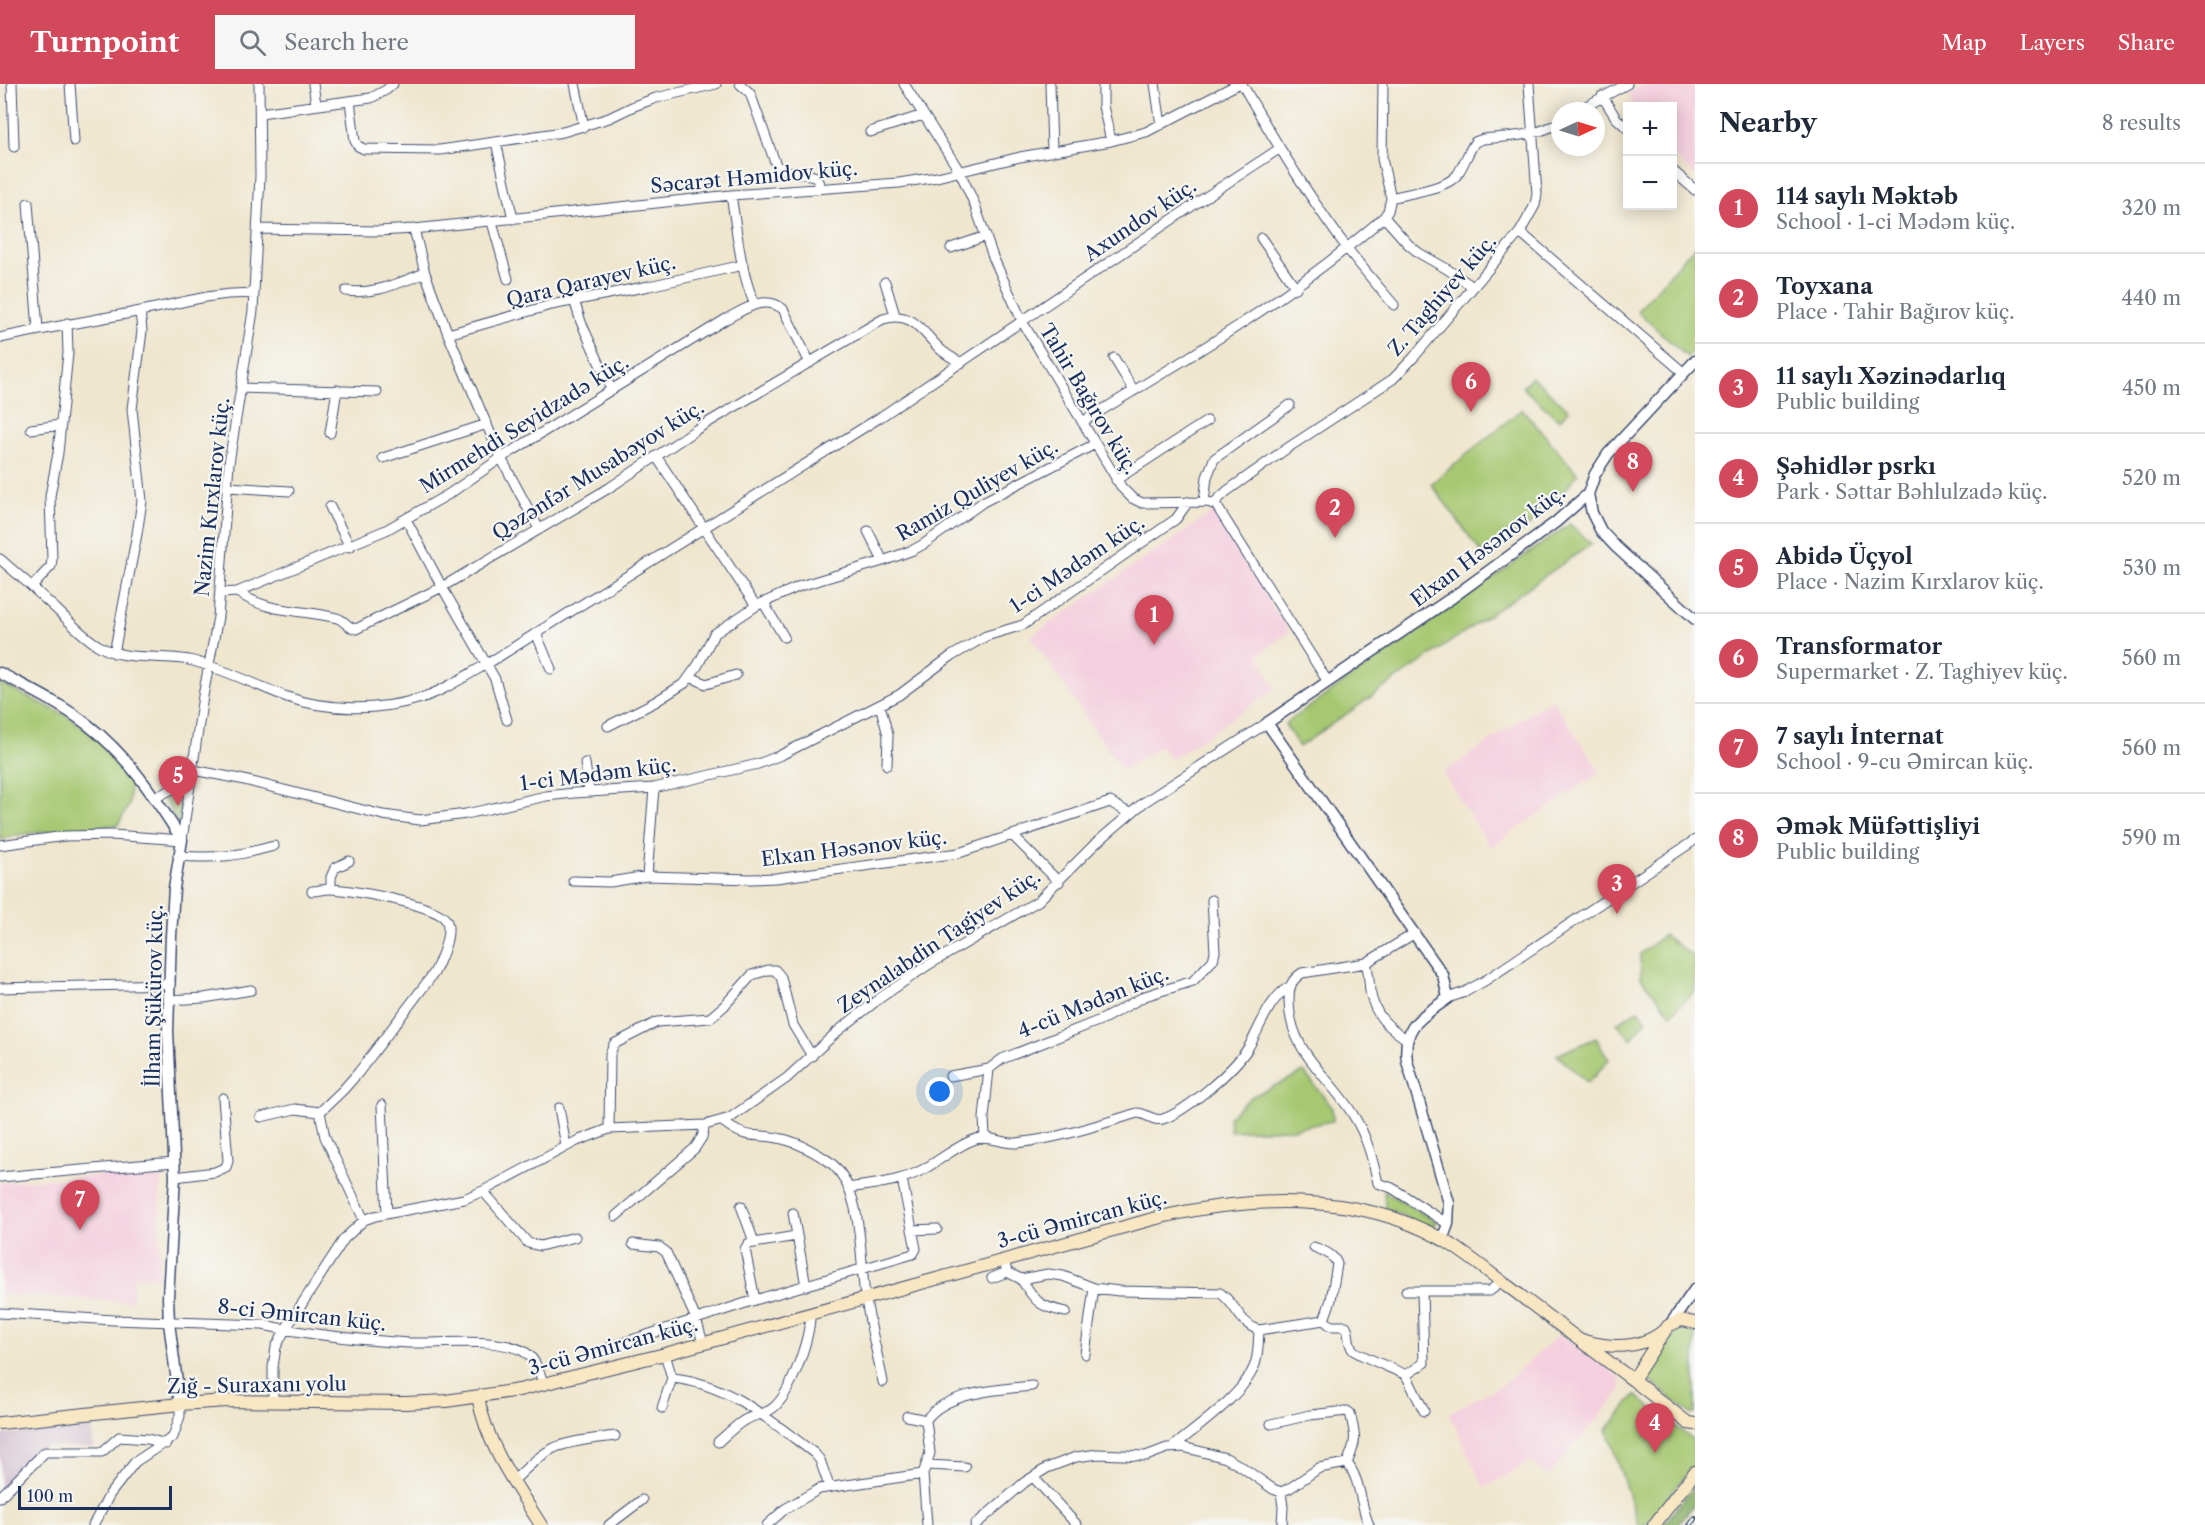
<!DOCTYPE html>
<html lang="en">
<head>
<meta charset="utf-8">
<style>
	:root { --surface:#fff; --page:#f6f6f7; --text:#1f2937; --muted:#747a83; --line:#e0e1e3; --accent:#d1495b }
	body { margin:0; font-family:"Libre Caslon Text",serif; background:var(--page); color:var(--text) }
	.controls { position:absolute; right:18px; top:18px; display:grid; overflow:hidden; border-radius:0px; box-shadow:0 3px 15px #0003 }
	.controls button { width:54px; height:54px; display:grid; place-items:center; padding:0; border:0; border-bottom:2px solid var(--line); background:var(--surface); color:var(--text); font:30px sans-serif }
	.compass { position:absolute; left:1551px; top:18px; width:54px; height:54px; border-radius:50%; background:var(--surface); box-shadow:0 3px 15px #0003; rotate:86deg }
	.scale { position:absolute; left:18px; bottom:15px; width:154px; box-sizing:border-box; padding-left:6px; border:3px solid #1b2f5e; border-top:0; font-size:16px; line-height:21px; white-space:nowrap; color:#1b2f5e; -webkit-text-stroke:4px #f6f6f2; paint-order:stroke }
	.you { position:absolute; left:940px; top:1008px; width:21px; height:21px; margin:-15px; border:4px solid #fff; border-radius:50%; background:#1a73e8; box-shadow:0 0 0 9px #1a73e833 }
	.badge { display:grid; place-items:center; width:39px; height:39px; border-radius:50%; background:var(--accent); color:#fff; font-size:20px; font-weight:700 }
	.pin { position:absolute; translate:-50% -50px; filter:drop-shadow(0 2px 3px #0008) }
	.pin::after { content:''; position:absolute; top:32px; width:21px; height:18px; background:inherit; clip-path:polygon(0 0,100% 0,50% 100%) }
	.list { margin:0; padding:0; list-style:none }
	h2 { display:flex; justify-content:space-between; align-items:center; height:78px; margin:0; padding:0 24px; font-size:26px }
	h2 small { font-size:20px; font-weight:400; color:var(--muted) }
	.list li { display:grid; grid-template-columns:39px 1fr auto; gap:18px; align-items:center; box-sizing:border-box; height:90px; padding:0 24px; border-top:2px solid var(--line) }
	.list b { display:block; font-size:22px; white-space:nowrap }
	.list p { margin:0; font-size:20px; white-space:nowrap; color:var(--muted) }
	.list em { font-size:20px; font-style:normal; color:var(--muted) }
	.icon { flex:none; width:33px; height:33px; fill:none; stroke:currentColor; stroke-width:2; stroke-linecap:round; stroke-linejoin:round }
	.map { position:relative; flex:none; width:1695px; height:1441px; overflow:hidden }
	header { display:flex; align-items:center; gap:36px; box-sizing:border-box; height:84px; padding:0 30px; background:var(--accent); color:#fff }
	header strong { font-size:28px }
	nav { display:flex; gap:33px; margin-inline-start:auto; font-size:21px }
	.search { width:420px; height:54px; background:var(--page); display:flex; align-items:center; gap:15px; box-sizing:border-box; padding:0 21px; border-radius:0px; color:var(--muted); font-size:22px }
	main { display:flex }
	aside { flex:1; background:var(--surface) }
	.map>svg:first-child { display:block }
	.built { fill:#f4cfde }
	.industrial { fill:#d0bdce }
	.green { fill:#a6c871; stroke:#607c68; stroke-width:1.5 }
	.forest { fill:#84ac63; stroke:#506e60; stroke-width:1.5 }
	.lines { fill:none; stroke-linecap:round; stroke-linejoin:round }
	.minor-casing { stroke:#3b4a6f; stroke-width:11 }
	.tertiary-casing { stroke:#3b4a6f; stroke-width:13 }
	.secondary-casing { stroke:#3b4a6f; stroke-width:14 }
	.minor { stroke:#fff; stroke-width:9 }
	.tertiary { stroke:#fff; stroke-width:10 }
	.secondary { stroke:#f9e7c3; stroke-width:12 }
	.rail-casing { stroke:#1b2f5e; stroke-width:5 }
	.rail { stroke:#f6f6f2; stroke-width:3; stroke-dasharray:9; stroke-linecap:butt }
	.labels { text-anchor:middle; stroke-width:4.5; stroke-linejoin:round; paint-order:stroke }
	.street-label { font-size:20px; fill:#1b2f5e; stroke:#f6f6f2 }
</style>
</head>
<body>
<header>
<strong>Turnpoint</strong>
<div class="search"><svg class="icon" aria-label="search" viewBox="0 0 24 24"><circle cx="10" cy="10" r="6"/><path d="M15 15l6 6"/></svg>Search here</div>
<nav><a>Map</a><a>Layers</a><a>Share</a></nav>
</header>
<main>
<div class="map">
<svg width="1695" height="1441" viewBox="0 0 1695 1441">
	<rect width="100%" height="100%" fill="#f6f6f2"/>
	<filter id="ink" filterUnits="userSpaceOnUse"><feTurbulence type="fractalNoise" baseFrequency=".0167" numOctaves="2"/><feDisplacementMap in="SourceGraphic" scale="12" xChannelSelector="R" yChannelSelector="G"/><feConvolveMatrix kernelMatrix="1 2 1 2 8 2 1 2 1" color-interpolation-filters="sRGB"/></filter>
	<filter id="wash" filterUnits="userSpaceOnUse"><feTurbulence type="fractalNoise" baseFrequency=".008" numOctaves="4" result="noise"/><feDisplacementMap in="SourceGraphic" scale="24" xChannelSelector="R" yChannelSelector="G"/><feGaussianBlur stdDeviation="1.35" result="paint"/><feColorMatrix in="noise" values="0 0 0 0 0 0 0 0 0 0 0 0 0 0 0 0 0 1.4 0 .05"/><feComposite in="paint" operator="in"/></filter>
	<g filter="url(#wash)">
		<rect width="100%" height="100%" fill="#efe6ce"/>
		<path class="built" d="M 1645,0 L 1695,0 L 1695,92 L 1673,71 L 1672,22 L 1628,22 L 1633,18 L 1628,8 Z
			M 1213,428 L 1289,548 L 1258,571 L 1275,605 L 1172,675 L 1160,662 L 1122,686 L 1031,552 Z
			M 1552,615 L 1600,688 L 1490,763 L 1443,689 Z
			M 161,1086 L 159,1193 L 134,1192 L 131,1218 L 0,1210 L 0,1099 Z
			M 1560,1250 L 1618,1291 L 1621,1297 L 1621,1307 L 1548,1392 L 1531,1377 L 1484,1404 L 1449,1329 L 1504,1300 Z"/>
		<path class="industrial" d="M 91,1338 L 94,1364 L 45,1362 L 0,1406 L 0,1351 Z"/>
		<path class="green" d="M 1695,162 L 1695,264 L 1687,273 L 1637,227 Z
			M 1532,293 L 1569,326 L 1559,336 L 1522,303 Z
			M 1522,325 L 1578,390 C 1548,428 1524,447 1485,474 L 1431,400 Z
			M 1570,440 L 1591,460 L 1299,663 L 1285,640 Z
			M 0,599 L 67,632 L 90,648 L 131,690 L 129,721 L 118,741 L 23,750 L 0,756 Z
			M 185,707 L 178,740 L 164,716 Z
			M 1664,851 L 1695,874 L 1695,907 L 1671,930 L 1641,894 L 1640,870 Z
			M 1638,926 L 1647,936 L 1631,955 L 1617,939 Z
			M 1596,954 L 1609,976 L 1588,999 L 1557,971 Z
			M 1304,988 L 1332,1023 L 1333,1037 L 1292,1045 L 1230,1047 L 1229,1032 L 1251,1013 Z
			M 1384,1107 L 1437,1138 L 1432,1145 L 1385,1124 Z
			M 1680,1244 L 1689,1245 L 1695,1252 L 1695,1330 L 1691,1330 L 1645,1293 L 1646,1287 L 1676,1246 Z
			M 1635,1311 L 1693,1356 L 1695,1379 L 1646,1441 L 1638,1441 L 1607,1346 Z"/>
		<path class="forest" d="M 1695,1401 L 1695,1420 L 1677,1441 L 1662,1441 Z"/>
	</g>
	<g filter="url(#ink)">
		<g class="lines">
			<g class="minor-casing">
				<path id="minor" d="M 12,0 L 14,63
					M 70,0 L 74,57
					M 313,0 L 316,20
					M 575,0 L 584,43
					M 740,0 L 750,9 L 776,81 C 787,91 802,87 816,93 L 821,104
					M 904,0 L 960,88 L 974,119 L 993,173 L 1023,239 L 1122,404 L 1132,414 L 1142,419 L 1208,418 L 1216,421 L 1328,598
					M 1050,0 L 1052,68
					M 1103,0 L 1103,22 L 1111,57
					M 1155,0 L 1161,41
					M 1242,0 C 1274,56 1308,112 1347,164 C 1362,184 1378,202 1394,221
					M 1602,12 L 1616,34 L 1628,45
					M 350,17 L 355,57 L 358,62 L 364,65 L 440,66 L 563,48 L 609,34 L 634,22 L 656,14 L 716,0
					M 1577,27 L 1627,0
					M 260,29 L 371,14 L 386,6 L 393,0
					M 870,48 L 923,31
					M 496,58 L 513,135
					M 1672,86 L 1695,106
					M 731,111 C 737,147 740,187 755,221
					M 1391,114 C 1408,109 1446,105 1457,91 C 1464,81 1468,68 1475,58 L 1483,55 C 1510,52 1536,53 1560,38
					M 28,119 L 38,245
					M 1384,133 L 1408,160 L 1419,169 L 1447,185 L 1473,203
					M 492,138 L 508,195
					M 258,145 L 378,147 L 414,145 L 731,111 L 899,99 L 937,93 L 1020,73 L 1111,57 L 1146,48 L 1238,0
					M 414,145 L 425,189 L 448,250 L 501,374 L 539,445
					M 1520,148 L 1535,121 L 1537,110 L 1529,0
					M 1261,154 L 1296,204
					M 951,164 L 986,152
					M 885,198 L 895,231
					M 346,207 C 375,211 398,199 425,189
					M 574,216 L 581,238 L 611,305
					M 448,250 L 551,221 L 649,202 L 743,181
					M 0,254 C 47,244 94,236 141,227 C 178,220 216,207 254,210
					M 1114,274 L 1134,307
					M 241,304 L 377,308
					M 1082,338 C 1187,275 1291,214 1384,133 L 1388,127 L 1391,114 L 1382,75 L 1383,0
					M 31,345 L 60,341
					M 330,349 L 337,306
					M 656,372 L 756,522
					M 383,374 L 487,340
					M 1116,396 L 1207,337
					M 228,403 L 289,407
					M 1204,418 L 1207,393 L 1214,375 L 1290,321
					M 1214,419 L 1227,407 L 1286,365 L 1393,295 L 1414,273 L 1520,148 L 1684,289
					M 330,423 L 350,463
					M 406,435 L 442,503 L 495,595 L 507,636
					M 868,447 L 883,477
					M 0,475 C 19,491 37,507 55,524 C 69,537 82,552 99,562 C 126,578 160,570 189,576 C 223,584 255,601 287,613 C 327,627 378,627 418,615 C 442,608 465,592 487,580 L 879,334 L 1195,120 L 1279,65
					M 32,503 L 51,482 L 52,475 L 50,412 L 58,369 L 68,269 L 67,239
					M 237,508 C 272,531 299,524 337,534 C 345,536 347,544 356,545 L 442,503 L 609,404 L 697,345 L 883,235 C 913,226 922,248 941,266 C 947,271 954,275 961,279
					M 221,509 L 237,508 L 386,446 L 449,410 L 501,374 L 726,235 C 744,226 764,210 783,225 L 810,279
					M 763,518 L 784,553
					M 536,549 L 551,585
					M 114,569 L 137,450 L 142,417 L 132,325 L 142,247 L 140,227
					M 691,593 L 706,600 L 736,591
					M 880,621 L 888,651 L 887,681
					M 608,642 L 655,618 L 685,599 L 698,581 L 714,550 L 756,522 L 800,502 L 883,477 L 913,466 L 924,460 L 983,418 L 1095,360
					M 585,679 L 589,707
					M 193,686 L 240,695 L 383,731 L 420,736 L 466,730 L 546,712 L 574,709 L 654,704 L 758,680 L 781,671 L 899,611 L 950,573 L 986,552 L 1023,541 L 1176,435 L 1188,418
					M 155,714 L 191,695
					M 1013,752 L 1059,798
					M 0,761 L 65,752 L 112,751 L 182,756 L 203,612 L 218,533 L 229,379 L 253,227 L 260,92 L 259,0
					M 178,772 C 217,775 236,772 274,762
					M 647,792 L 654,704
					M 573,797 L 610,798 L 647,792 L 751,795 L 776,794 L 959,769 L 1110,718 L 1129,729
					M 331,805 L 331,793 L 335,784 L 349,777
					M 312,807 C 318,807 324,805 330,805 C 349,805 438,821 446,836 C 453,848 440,877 434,889 L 358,989 L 343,1006 L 320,1028
					M 1415,849 L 1366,879 L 1302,889 C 1291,896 1289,903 1289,916 C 1289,970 1331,992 1355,1034 C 1367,1053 1373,1077 1378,1099 L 1392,1104 L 1448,1140
					M 1366,879 C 1369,888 1369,898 1370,907 C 1375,932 1386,941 1406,955
					M 0,904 L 170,900
					M 1448,914 L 1465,908 L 1486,896 L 1695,756
					M 169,916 L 204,914 L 251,906
					M 950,992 L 989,985
					M 382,1021 L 387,1130
					M 559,1024 L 566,1062
					M 261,1033 L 295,1025 L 320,1028 L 325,1053 L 364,1136
					M 722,1037 C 749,1058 753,1048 782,1055 C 798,1058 813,1067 827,1076 C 862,1099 860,1167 864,1203 C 868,1235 877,1267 883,1298
					M 609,1045 L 610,970 L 614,960 L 657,938 L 710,934 L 724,922 L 752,891 L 768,886 L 775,886 L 781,893 L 793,941 L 812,972
					M 985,1053 L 984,1034 L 989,985 L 1002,975 L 1103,935 L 1145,912 L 1193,897 L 1213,876 L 1215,868 L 1212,816
					M 0,1093 L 174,1078
					M 175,1093 L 215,1088 L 226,1083 L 228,1077 L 223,1014
					M 848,1104 C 874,1100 901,1098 924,1085 C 941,1076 957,1061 976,1055 C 990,1051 1002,1060 1016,1059 C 1058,1055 1098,1041 1137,1029 C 1147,1029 1153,1038 1163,1035 C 1187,1027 1235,985 1248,964 C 1260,945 1268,915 1289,903
					M 483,1107 L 528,1159 L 540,1162 L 575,1153
					M 741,1122 L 754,1158
					M 793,1129 L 806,1202
					M 616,1132 L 695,1064 L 702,1053 L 705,1041
					M 912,1146 L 937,1145
					M 633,1160 L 659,1163 L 666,1168 L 696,1235 L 703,1259
					M 1314,1163 C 1323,1167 1334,1170 1337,1180 L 1331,1216 L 1324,1236
					M 1004,1176 L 1007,1188 L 1021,1195 L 1048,1190 L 1063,1192 L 1094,1204 L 1119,1207 L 1220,1209 C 1237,1220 1238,1239 1259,1246 L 1324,1236 L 1331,1242 L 1346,1242 C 1350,1249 1347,1259 1353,1266 C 1356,1270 1396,1286 1406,1291 L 1424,1279 L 1422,1207 L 1490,1207 L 1501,1197
					M 992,1194 L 1007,1188
					M 1021,1195 C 1037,1219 1038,1222 1066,1228
					M 1406,1207 L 1422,1207
					M 755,1216 L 745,1165 L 748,1160 L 796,1152
					M 0,1229 L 114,1236 L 263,1241 C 311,1251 360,1256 409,1259 C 440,1260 496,1253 523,1267 C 536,1274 539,1288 544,1301
					M 610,1263 L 755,1216 L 913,1170 L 916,1165 L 902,1095
					M 665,1270 L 672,1294 C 728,1299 771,1337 814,1369 L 820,1376 L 829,1402
					M 1085,1270 L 1094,1204
					M 1406,1291 L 1424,1327
					M 273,1318 L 273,1283 L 276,1263 L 285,1246 L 344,1155 L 364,1136 L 375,1132 L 464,1115 L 483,1107 L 577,1057 L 609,1045 L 705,1041 L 730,1034 L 787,994 L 838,947 L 880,914 L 928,881 L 1038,817 L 1095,760 L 1143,719 L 1267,639
					M 662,1324 L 672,1294
					M 907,1332 L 926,1336
					M 1271,1340 L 1310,1331 L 1347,1327 L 1350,1329 C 1356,1353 1357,1357 1347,1379
					M 718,1358 C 726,1351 734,1343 743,1337 C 753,1331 764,1331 773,1324 C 791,1310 811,1252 810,1229
					M 1174,1362 C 1198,1342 1242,1312 1254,1283 C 1259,1272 1258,1258 1259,1246
					M 928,1381 L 965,1383
					M 1034,1394 L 1077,1441
					M 513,1397 C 526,1385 539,1371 554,1364 C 573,1356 595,1355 615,1352
					M 1281,1408 L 1283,1423 L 1282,1441
					M 0,1413 L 45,1368 L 102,1368 L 119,1353 L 148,1355 L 166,1360
					M 93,1441 L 110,1410 L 135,1378 L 173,1353 L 180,1332 L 180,1320
					M 609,1441 L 642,1416
					M 767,1441 L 785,1425 L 819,1405 L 923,1390
					M 927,1441 L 923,1390 L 930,1369 L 926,1336 C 945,1308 1001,1305 1032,1302
					M 975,1441 L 1025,1398 L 1047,1384 L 1076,1373 L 1098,1370 L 1146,1372 L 1167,1364 L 1183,1363 L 1226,1374 L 1242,1383 L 1273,1405 L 1281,1408 L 1290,1404 L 1319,1384 L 1347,1379 C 1361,1396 1360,1421 1369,1441"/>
			</g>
			<g class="tertiary-casing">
				<path id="tertiary" d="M 1588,410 L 1592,429 L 1601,447 L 1616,463 L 1695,535
					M 0,589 C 30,605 61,620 88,641 C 128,672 155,713 182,756 L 174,804 L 171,852 L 168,947 L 175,1093 L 168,1213 L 169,1239 L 180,1320
					M 1442,1156 L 1448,1140 L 1449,1119 L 1407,977 C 1402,940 1423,933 1448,914 L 1443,891 L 1267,639 L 1453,513 L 1556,438 L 1588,410 L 1595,390 L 1608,370 L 1695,277
					M 1669,1242 L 1695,1205"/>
			</g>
			<g class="secondary-casing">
				<path id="secondary" d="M 1695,1239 L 1681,1236 L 1668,1242 L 1633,1296 L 1688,1339 L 1695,1340
					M 1584,1257 C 1610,1264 1640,1265 1662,1248
					M 478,1313 C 487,1362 515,1400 541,1441
					M 0,1339 L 180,1320 L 228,1317 L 406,1319 L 446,1317 L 519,1306 L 665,1270 L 1153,1135 C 1247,1112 1355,1107 1442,1155 C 1466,1169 1487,1187 1509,1203 C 1550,1234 1591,1265 1633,1296
					M 1654,1441 L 1695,1388"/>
			</g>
			<use href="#minor" class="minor"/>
			<use href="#tertiary" class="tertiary"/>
			<use href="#secondary" class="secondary"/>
			<g class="rail-casing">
				<path id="rail" d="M 1690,1441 L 1695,1434"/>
			</g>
			<use href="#rail" class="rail"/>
		</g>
	</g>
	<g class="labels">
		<g class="street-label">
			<text transform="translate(754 93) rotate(-5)" y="7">Səcarət Həmidov küç.</text>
			<text transform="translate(1140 136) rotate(-34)" y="7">Axundov küç.</text>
			<text transform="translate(591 197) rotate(-13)" y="7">Qara Qarayev küç.</text>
			<text transform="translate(1442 211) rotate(-49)" y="7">Z. Taghiyev küç.</text>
			<text transform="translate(1089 315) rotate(59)" y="7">Tahir Bağırov küç.</text>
			<text transform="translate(524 340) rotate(-32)" y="7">Mirmehdi Seyidzadə küç.</text>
			<text transform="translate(598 386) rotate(-32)" y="7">Qəzənfər Musabəyov küç.</text>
			<text transform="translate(977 406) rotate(-30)" y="7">Ramiz Quliyev küç.</text>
			<text transform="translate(212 413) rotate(-84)" y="7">Nazim Kırxlarov küç.</text>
			<text transform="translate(1488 462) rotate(-37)" y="7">Elxan Həsənov küç.</text>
			<text transform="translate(1077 480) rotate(-34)" y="7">1-ci Mədəm küç.</text>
			<text transform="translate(598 690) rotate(-7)" y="7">1-ci Mədəm küç.</text>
			<text transform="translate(854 764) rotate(-7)" y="7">Elxan Həsənov küç.</text>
			<text transform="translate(939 857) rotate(-34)" y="7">Zeynalabdin Tagiyev küç.</text>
			<text transform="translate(154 912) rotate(-89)" y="7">İlham Şükürov küç.</text>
			<text transform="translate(1093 918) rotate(-22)" y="7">4-cü Mədən küç.</text>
			<text transform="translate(1082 1135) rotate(-15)" y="7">3-cü Əmircan küç.</text>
			<text transform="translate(302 1231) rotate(6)" y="7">8-ci Əmircan küç.</text>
			<text transform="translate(613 1262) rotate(-15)" y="7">3-cü Əmircan küç.</text>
			<text transform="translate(257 1301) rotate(-1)" y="7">Zığ - Suraxanı yolu</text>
		</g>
	</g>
</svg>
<div class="controls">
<button>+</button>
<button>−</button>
</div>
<svg class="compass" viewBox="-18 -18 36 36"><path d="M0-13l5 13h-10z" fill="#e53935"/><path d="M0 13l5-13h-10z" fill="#747a83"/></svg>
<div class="scale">100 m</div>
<div class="you"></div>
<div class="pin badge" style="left:1154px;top:561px">1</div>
<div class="pin badge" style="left:1335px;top:454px">2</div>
<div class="pin badge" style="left:1617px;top:830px">3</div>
<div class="pin badge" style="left:1655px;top:1369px">4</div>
<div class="pin badge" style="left:178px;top:722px">5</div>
<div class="pin badge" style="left:1471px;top:328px">6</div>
<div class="pin badge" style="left:80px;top:1146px">7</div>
<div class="pin badge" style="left:1633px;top:408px">8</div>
</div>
<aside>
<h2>Nearby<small>8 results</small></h2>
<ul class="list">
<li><span class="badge">1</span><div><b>114 saylı Məktəb</b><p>School · 1-ci Mədəm küç.</p></div><em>320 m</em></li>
<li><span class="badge">2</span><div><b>Toyxana</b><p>Place · Tahir Bağırov küç.</p></div><em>440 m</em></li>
<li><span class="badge">3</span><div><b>11 saylı Xəzinədarlıq</b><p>Public building</p></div><em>450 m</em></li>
<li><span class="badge">4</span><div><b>Şəhidlər psrkı</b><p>Park · Səttar Bəhlulzadə küç.</p></div><em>520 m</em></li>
<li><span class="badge">5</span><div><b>Abidə Üçyol</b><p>Place · Nazim Kırxlarov küç.</p></div><em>530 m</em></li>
<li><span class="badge">6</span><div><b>Transformator</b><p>Supermarket · Z. Taghiyev küç.</p></div><em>560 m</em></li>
<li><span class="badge">7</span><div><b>7 saylı İnternat</b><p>School · 9-cu Əmircan küç.</p></div><em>560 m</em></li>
<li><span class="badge">8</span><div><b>Əmək Müfəttişliyi</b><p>Public building</p></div><em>590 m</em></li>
</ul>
</aside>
</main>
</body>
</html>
